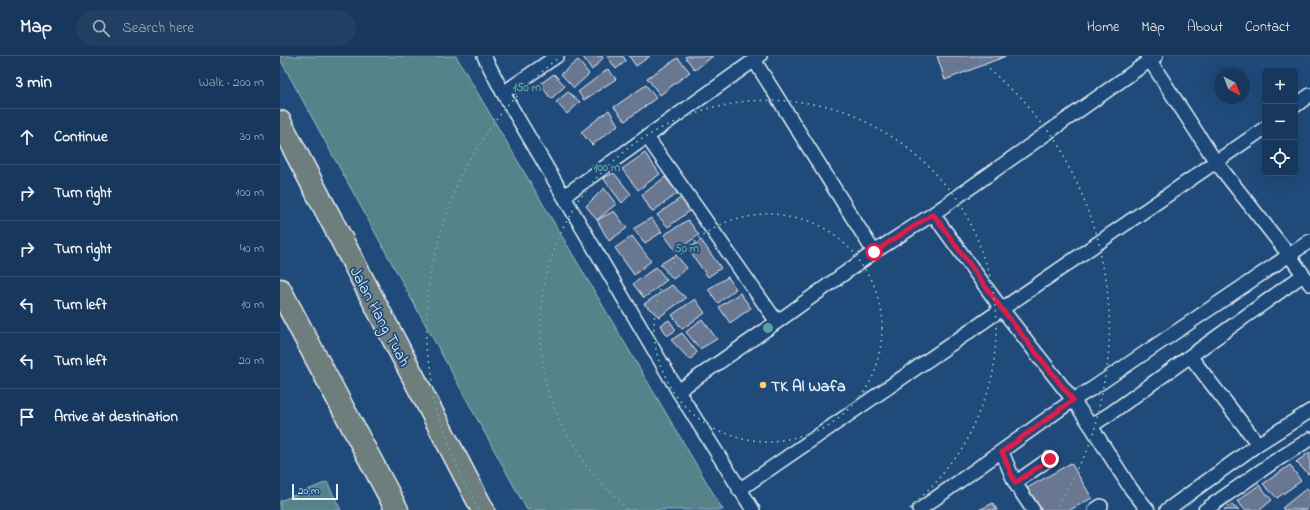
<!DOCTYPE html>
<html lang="en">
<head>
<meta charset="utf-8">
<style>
	:root { --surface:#17385c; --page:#203f62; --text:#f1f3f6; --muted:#9eacbb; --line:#365272 }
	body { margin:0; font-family:"Indie Flower",sans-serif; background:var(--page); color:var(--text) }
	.controls { position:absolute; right:12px; top:12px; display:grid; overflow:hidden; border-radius:6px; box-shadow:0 4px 16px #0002 }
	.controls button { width:36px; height:36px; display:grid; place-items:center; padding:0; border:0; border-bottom:1px solid var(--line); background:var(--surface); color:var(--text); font:20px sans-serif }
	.compass { position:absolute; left:934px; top:12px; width:36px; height:36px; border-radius:50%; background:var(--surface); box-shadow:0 4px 16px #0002; rotate:138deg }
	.scale { position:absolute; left:12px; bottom:10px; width:46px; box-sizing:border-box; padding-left:4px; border:2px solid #e8f1f8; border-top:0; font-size:11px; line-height:14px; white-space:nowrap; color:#e8f1f8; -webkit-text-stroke:3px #1f4a7a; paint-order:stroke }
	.stop { position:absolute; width:12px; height:12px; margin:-9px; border:3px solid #e11d48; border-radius:50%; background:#fff }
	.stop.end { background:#e11d48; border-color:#fff; box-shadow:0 1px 4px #0008 }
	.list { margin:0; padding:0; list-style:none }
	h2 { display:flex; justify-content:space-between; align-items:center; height:52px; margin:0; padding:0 16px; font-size:17px }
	h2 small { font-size:13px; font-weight:400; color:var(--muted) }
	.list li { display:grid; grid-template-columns:26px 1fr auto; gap:12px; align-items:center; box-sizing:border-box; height:56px; padding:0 16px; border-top:1px solid var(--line) }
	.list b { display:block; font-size:15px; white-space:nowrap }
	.list em { font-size:13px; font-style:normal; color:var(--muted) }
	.icon { flex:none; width:22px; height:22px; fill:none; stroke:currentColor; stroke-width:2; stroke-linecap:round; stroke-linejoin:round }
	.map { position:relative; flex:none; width:1030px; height:454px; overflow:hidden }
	header { display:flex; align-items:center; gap:24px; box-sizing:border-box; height:56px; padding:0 20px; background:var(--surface); border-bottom:1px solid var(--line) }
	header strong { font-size:19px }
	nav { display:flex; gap:22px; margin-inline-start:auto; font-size:14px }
	.search { width:280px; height:36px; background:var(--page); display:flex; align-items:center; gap:10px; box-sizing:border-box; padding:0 14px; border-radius:22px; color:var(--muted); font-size:15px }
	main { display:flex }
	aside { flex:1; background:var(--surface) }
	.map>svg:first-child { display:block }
	.green { fill:#57828a; stroke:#a0bac1 }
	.building { fill:#6b7791; stroke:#e8f1f8 }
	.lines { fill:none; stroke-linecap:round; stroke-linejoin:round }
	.minor-casing { stroke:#e8f1f8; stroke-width:16 }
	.trunk-casing { stroke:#e8f1f8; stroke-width:25 }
	.minor { stroke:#1f4a7a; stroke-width:13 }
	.trunk { stroke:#6d7e7c; stroke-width:22 }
	.route { stroke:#e11d48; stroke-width:5 }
	.ring { fill:none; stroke:#5ba19e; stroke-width:2; stroke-dasharray:2 4 }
	.poi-dot { fill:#ffd166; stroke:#1f4a7a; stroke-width:1.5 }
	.labels { text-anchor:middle; stroke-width:3.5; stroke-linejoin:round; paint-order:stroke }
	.street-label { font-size:16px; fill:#e8f1f8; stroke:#1f4a7a }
	.poi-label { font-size:16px; font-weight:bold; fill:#e8f1f8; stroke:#1f4a7a; text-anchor:start }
	.centre { fill:#5ba19e; stroke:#1f4a7a; stroke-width:2 }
	.ring-label { font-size:12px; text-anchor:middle; font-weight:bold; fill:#5ba19e; stroke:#1f4a7a; stroke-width:3.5; stroke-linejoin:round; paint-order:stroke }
</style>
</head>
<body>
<header>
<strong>Map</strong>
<div class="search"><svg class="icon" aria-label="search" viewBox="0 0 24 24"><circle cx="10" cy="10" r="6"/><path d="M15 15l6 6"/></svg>Search here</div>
<nav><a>Home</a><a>Map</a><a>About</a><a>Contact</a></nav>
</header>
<main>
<aside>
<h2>3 min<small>Walk · 200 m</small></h2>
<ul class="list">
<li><svg class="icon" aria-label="ahead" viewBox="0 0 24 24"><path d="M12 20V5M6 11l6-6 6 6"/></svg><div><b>Continue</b></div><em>30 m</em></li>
<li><svg class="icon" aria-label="right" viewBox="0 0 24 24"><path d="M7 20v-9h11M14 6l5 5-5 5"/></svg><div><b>Turn right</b></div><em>100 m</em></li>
<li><svg class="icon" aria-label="right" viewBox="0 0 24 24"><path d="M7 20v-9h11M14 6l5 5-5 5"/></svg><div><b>Turn right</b></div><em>40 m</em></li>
<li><svg class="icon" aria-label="left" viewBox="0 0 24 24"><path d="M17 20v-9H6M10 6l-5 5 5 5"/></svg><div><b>Turn left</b></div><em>10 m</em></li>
<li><svg class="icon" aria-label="left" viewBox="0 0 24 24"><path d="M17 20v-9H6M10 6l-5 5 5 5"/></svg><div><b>Turn left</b></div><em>20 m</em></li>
<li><svg class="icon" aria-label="arrive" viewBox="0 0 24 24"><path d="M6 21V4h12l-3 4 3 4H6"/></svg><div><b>Arrive at destination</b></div></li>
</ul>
</aside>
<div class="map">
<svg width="1030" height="454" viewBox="0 0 1030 454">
	<rect width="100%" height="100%" fill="#1f4a7a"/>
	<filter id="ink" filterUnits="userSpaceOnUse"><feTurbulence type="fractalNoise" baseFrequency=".025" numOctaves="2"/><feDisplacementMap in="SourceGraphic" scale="8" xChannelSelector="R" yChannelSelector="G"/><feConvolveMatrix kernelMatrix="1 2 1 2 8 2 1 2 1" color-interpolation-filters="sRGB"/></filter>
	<g filter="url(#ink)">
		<path class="green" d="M 0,0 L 176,0 L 443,454 L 247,454 L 0,3 Z
			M 47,426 L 61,454 L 0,454 L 0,445 Z"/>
		<path class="building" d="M 304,0 L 322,0 L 323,2 L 312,14 L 303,1 Z
			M 327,0 L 343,0 L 346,5 L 336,13 Z
			M 349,0 L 370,0 L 356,10 Z
			M 407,0 L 433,0 L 415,14 L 405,1 Z
			M 657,0 L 726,0 L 665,24 Z
			M 398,2 L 410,16 L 380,39 L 367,22 Z
			M 298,4 L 309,18 L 294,32 L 281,18 Z
			M 328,13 L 336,23 L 304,44 L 298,36 Z
			M 274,18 L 285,30 L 271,43 L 260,28 Z
			M 366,29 L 376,42 L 345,65 L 334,51 Z
			M 288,36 L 300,46 L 287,58 L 276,46 Z
			M 329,54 L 338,69 L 312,89 L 301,76 Z
			M 365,97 L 380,118 L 358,134 L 342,113 Z
			M 334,117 L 351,138 L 342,147 L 323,122 Z
			M 385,121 L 398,137 L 372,156 L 362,139 Z
			M 324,132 L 336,148 L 317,164 L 306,150 Z
			M 402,141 L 411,154 L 388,171 L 377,159 Z
			M 334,155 L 347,172 L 329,185 L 317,164 Z
			M 371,162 L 382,176 L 365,187 L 353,173 Z
			M 408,164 L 419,179 L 396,195 L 384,179 Z
			M 352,180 L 371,205 L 354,219 L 335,192 Z
			M 421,184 L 441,212 L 428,221 L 408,193 Z
			M 396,199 L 407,212 L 393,223 L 380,208 Z
			M 376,211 L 387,224 L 364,242 L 353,228 Z
			M 448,221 L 456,233 L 438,247 L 428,233 Z
			M 392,229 L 406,242 L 379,261 L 364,248 Z
			M 460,237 L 471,252 L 450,267 L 439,251 Z
			M 415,243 L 425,257 L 402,273 L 392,259 Z
			M 422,263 L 437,283 L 420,293 L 406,276 Z
			M 389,264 L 396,274 L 387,280 L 381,269 Z
			M 402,277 L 417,296 L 410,304 L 391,284 Z
			M 1030,396 L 1030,416 L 1028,418 L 1016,406 Z
			M 791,407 L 812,442 L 790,454 L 753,454 L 742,435 Z
			M 1010,409 L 1021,425 L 997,442 L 983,428 Z
			M 979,429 L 992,444 L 980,454 L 965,454 L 957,445 Z
			M 1027,432 L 1030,436 L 1030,450 L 1026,454 L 1004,454 L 1002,452 Z
			M 713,447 L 717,454 L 699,454 Z
			M 950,448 L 959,454 L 944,454 Z"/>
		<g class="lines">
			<g class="minor-casing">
				<path id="minor" d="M 204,0 L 223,37 L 398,335 L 473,454
					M 867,0 L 936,106 L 1009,199 L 1030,228
					M 474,4 L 594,196
					M 223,37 L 277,0
					M 1015,50 L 1030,39
					M 367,81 L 497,266
					M 284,140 L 480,0
					M 653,158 L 721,252 L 793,344 L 811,370 L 851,433 L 868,454
					M 910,300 L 978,388 L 1030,355
					M 398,335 L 497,266 L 594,196 L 653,158 L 876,0
					M 811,370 L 831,357 L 1023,219
					M 722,396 L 735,427 L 753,454
					M 735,427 L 769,403
					M 459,434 L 985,72
					M 639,454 L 793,344 L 813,332 L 1030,185
					M 815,454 L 821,450
					M 887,454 L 978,388
					M 925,454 L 992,407 L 1030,383"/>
			</g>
			<g class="trunk-casing">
				<path id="trunk" d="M 0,66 L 203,454
					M 0,234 L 117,454"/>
			</g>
			<use href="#minor" class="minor"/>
			<use href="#trunk" class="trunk"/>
		</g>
	</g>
	<g class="lines" filter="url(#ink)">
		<path class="route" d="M 594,196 L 653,158 L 721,252 L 793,344 L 722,396 L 735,427 L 770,403"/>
	</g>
	<g class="ring">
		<circle cx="488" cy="272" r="114"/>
		<path d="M349 453A228 228 0 1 1 627 453"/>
		<path d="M199 453A341 341 0 0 1 280 1M696 1A341 341 0 0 1 777 453"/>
	</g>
	<circle class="poi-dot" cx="483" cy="329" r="4"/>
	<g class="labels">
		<g class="street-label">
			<text transform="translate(101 260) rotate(62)" y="6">Jalan Hang Tuah</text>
		</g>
		<g class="poi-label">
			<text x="491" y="335">TK Al Wafa</text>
		</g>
	</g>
	<circle cx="488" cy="272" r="6" class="centre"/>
	<g class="ring-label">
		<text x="247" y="35">150 m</text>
		<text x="327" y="115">100 m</text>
		<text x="407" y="196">50 m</text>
	</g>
</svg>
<div class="controls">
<button>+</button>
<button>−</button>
<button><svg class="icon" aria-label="locate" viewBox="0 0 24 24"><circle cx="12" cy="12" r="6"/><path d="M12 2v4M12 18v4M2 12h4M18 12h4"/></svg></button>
</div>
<svg class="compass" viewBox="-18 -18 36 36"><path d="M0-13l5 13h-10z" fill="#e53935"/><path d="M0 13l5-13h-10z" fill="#9eacbb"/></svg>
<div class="scale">20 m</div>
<div class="stop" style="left:594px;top:196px"></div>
<div class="stop end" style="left:770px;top:403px"></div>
</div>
</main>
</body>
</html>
